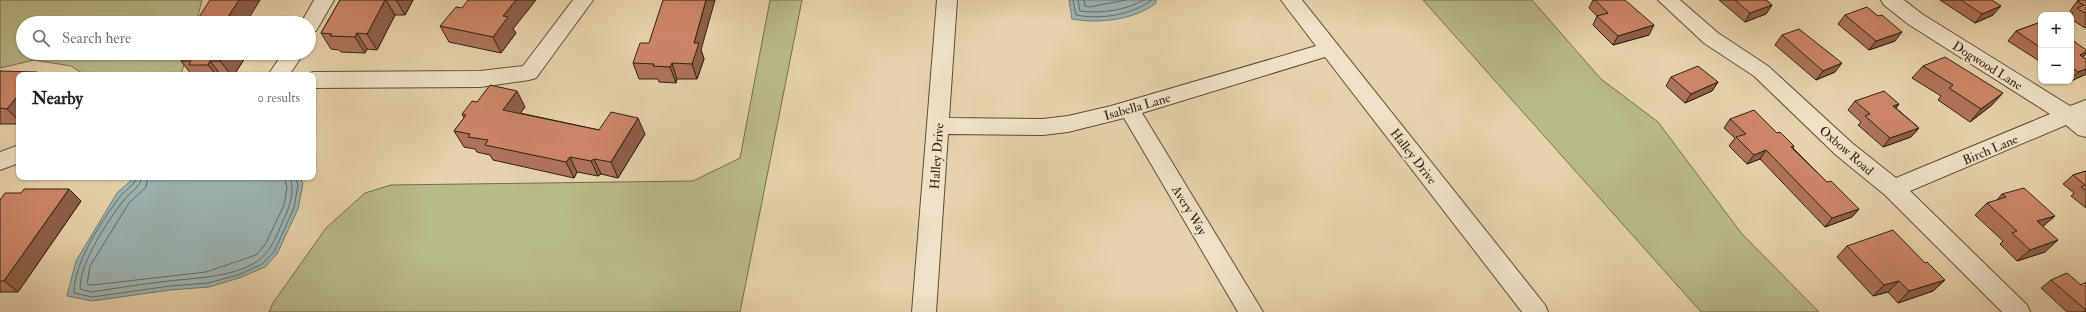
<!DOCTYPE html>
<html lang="en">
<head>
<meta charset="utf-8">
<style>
	:root { --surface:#fff; --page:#f2f2f2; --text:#222; --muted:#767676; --line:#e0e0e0 }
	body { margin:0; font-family:"IM FELL Double Pica",serif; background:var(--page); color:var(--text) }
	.controls { position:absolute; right:12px; top:12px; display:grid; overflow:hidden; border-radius:8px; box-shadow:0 1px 3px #0004 }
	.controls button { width:36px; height:36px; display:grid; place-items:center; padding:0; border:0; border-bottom:1px solid var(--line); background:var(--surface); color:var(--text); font:20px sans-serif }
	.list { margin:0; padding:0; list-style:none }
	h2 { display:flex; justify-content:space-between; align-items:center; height:52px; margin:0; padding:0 16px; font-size:17px }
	h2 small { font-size:13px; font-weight:400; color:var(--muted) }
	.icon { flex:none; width:22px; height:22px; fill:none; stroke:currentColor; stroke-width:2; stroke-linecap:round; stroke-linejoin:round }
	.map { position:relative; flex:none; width:2086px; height:312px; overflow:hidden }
	.search { position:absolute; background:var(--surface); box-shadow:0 1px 3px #0004; left:16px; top:16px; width:300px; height:44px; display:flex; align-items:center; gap:10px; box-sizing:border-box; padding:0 14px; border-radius:22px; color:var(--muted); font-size:15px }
	.panel { position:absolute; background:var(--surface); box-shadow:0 1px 3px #0004; left:16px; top:72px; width:300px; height:108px; border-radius:8px }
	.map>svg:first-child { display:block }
	.green { fill:#b9bb87; stroke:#746e4c }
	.water { fill:#9cb5b5; stroke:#707a73 }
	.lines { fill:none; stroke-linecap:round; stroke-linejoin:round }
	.shore { stroke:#666c63; stroke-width:1 }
	.minor-casing { stroke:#5d4e38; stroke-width:2 }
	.minor { fill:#efe2c8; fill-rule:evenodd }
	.wall { fill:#af7359; stroke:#2f2211 }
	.shaded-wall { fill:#8f5e48; stroke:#2f2211 }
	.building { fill:#cc8667; stroke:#2f2211 }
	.labels { text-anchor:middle; stroke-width:4; stroke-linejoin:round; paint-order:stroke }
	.street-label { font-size:13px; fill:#2f2211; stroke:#efe2c8 }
</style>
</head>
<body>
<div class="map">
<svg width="2086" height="312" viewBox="0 0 2086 312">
	<rect width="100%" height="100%" fill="#e7d2ab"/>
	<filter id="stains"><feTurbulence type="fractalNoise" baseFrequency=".005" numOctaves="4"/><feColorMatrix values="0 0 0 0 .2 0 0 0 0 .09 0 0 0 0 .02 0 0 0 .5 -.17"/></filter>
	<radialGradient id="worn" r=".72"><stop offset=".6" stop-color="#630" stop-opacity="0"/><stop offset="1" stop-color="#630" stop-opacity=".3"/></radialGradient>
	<path class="green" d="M 0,0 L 202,0 L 196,23 L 23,23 L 23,53 L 187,53 L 181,75 L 85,75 L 71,66 L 34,60 L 0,68 Z
		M 770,0 L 802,0 L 740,312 L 269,312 L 273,303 L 326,228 L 365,193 L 391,185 L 693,181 L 740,158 Z
		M 1423,0 L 1532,0 L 1601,79 L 1658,122 L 1742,234 L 1819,312 L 1701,312 Z"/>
	<path class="water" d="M 1069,0 L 1156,0 L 1156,3 C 1134,20 1099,24 1072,19 Z
		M 135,177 L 298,177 L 303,183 L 298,209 L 277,254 L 265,267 L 239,278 L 209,287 L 170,290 L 92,301 L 67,296 L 76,261 L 117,193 Z"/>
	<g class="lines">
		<path class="shore" d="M 1073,0 L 1076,15 C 1101,20 1131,15 1152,0
			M 1078,0 L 1080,11 C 1101,14 1126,10 1144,0
			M 1084,0 L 1085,6 L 1089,7 L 1126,0
			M 137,177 C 134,187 124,190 119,198 C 102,220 73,265 74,293 L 92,297 L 170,286 L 208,283 L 238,275 L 262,264 L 274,252 L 294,208 L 298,185 L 295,177
			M 142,177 C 140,188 130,192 123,201 C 107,222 80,262 80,289 L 92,292 C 117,288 143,284 168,281 C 196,278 236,277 259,260 C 272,250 277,234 283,221 C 290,206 295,193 290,177
			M 148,177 L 146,187 L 129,203 L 90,266 L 87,284 L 93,285 L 206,272 L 256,255 L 265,245 L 284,205 L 287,188 L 284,177"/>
		<g class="minor-casing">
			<path id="minor" d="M 314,0 L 334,0 L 316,31 L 309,33 L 309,23 L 301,23 Z
				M 573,0 L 593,0 L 536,78 L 529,80 L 480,87 L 313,88 L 313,75 L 305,75 L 313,72 L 480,71 L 523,66 Z
				M 937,0 L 957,0 L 949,118 L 1043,119 L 1068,116 L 1111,106 L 1316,46 L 1281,0 L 1302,0 L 1545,305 L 1548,312 L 1522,312 L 1325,57 L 1142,113 L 1263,312 L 1238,312 L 1124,118 L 1068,132 L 1043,135 L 948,134 L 936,312 L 912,312 Z
				M 1658,0 L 1680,0 L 1718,33 L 1768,66 L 1852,143 L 1896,178 L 2050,114 L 1908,24 L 1884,5 L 1881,0 L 1904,0 L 1922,14 L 2070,106 L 2086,100 L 2086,137 L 2078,135 L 2066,125 L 1910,191 L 2027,305 L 2030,312 L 2002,312 L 1885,195 L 1836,155 L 1754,76 L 1704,43 Z
				M 283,53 L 304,53 L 289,75 L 268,75 Z
				M 19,145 L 19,163 L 0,170 L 0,152 Z"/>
		</g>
		<use href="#minor" class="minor"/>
	</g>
	<path class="wall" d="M 340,0 L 413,0 L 405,15 L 395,15 L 377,50 L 367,49 L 365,53 L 341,52 L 339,50 L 331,49 L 321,33 Z
		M 1593,0 L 1625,0 L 1649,35 L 1613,45 L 1593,25 L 1597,16 L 1589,8 Z
		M 1719,0 L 1766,0 L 1772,5 L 1766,14 L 1745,22 Z
		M 1940,0 L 1992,0 L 1993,15 L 1975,23 Z
		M 2078,0 L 2086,0 L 2086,27 L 2085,28 L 2071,19 L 2071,15 L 2073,13 L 2070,11 Z
		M 1845,15 L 1895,41 L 1869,50 L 1838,24 Z
		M 2041,22 L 2041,62 L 2008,41 L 2016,31 Z
		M 440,26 L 513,29 L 516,33 L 501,53 L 449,42 Z
		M 1782,35 L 1835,72 L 1816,80 L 1775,45 Z
		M 2071,39 L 2086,54 L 2083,57 L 2086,59 L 2086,74 L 2071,81 Z
		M 701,50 L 704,59 L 697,79 L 677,79 L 676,83 L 659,82 L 658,79 L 639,79 L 633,63 Z
		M 248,53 L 234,75 L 192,75 L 181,61 Z
		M 1923,66 L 1992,105 L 1970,122 L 1938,100 L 1941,96 L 1912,78 Z
		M 0,71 L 19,75 L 19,124 L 0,124 Z
		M 1671,77 L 1718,82 L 1712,91 L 1685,103 L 1666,86 Z
		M 1855,101 L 1899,104 L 1896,108 L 1919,128 L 1911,137 L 1883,147 L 1858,125 L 1861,122 L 1848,110 Z
		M 477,102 L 525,107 L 520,113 L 599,130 L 645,134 L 618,178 L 601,174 L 598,176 L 577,172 L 574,178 L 493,160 L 490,155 L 477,152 L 475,149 L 464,147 L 454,131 L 464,118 L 462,114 Z
		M 1730,119 L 1777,133 L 1794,146 L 1793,148 L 1827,182 L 1859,209 L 1852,217 L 1825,227 L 1760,159 L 1747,164 L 1729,146 L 1735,138 L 1724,128 Z
		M 2086,171 L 2086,208 L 2071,196 L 2074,193 L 2063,184 L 2073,175 Z
		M 2002,194 L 2055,216 L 2043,226 L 2045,252 L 2017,261 L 2000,244 L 2003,241 L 1975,215 L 1987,203 L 1996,201 Z
		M 0,200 L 81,201 L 18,292 L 0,292 Z
		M 1847,246 L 1925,263 L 1945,280 L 1933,291 L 1898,303 L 1888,292 L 1873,296 L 1837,257 Z
		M 2051,280 L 2081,285 L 2086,312 L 2067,312 L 2041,288 Z"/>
	<path class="shaded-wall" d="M 239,0 L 260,0 L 246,23 L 224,23 Z
		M 385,0 L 386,0 L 395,15 L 377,50 L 367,34 Z
		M 396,0 L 413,0 L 405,15 Z
		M 516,0 L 536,0 L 513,29 L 516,33 L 501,53 L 493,37 L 503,16 Z
		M 706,0 L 715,0 L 701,50 L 704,59 L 697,79 L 692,64 L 694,43 Z
		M 1772,5 L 1766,14 L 1745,22 L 1750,13 Z
		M 2001,6 L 1993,15 L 1975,23 L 1982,14 Z
		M 1654,25 L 1649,35 L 1613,45 L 1618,36 Z
		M 1902,32 L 1895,41 L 1869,50 L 1876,41 Z
		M 357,33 L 367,49 L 365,53 L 355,37 Z
		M 2086,52 L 2086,54 L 2079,60 L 2080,55 Z
		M 226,53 L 248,53 L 234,75 L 231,75 L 220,61 Z
		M 210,61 L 221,75 L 216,75 L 208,65 Z
		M 672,63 L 677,79 L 676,83 L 670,67 Z
		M 1842,63 L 1835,72 L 1816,80 L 1823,71 Z
		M 2086,69 L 2086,74 L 2071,81 L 2071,79 L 2078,72 Z
		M 37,72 L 40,75 L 35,75 Z
		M 1718,82 L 1712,91 L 1685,103 L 1691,94 Z
		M 517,91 L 525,107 L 511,126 L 503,110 Z
		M 2003,93 L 1992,105 L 1970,122 L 1981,109 Z
		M 19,94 L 19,121 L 7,109 Z
		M 1899,104 L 1891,113 L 1893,106 Z
		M 638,118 L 645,134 L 618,178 L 611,162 Z
		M 1919,128 L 1911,137 L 1883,147 L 1890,138 Z
		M 1766,150 L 1760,159 L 1747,164 L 1754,155 Z
		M 570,157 L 577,172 L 574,178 L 566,162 Z
		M 594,159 L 601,174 L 598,176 L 591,161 Z
		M 69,189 L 81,201 L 18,292 L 4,281 Z
		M 1859,209 L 1852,217 L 1825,227 L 1832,218 Z
		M 2055,216 L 2042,227 L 2037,221 Z
		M 2058,240 L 2045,252 L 2017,261 L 2030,250 Z
		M 1945,280 L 1933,291 L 1898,303 L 1909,291 Z
		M 1899,281 L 1888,292 L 1873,296 L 1884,285 Z"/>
	<path class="building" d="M 210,0 L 239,0 L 224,23 L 195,23 Z
		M 340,0 L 385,0 L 367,34 L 357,33 L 355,37 L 330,36 L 332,34 L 321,33 Z
		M 468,0 L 516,0 L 503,16 L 508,17 L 493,37 L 440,26 L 456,7 L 462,8 Z
		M 663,0 L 706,0 L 694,43 L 699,43 L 692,64 L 672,63 L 670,67 L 653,66 L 654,64 L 633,63 L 640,43 L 649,43 Z
		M 1595,0 L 1625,0 L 1654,25 L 1618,36 L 1597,16 L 1608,13 Z
		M 1735,0 L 1766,0 L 1772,5 L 1750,13 Z
		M 1961,0 L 1992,0 L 2001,6 L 1982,14 Z
		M 2080,0 L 2086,0 L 2086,14 L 2077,8 L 2084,5 L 2078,2 Z
		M 1867,7 L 1878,16 L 1882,15 L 1902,32 L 1876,41 L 1845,15 Z
		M 2041,22 L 2041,48 L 2016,31 Z
		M 1799,29 L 1842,63 L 1823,71 L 1782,35 Z
		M 2071,39 L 2086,50 L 2086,52 L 2080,55 L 2086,59 L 2086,69 L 2078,72 L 2071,67 Z
		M 186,53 L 226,53 L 220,61 L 210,61 L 208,65 L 189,65 L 191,61 L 181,61 Z
		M 1945,57 L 2003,93 L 1981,109 L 1949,88 L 1953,85 L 1923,66 Z
		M 1698,66 L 1718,82 L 1691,94 L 1671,77 Z
		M 0,71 L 37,72 L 35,75 L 19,75 L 19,94 L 7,109 L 0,108 Z
		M 490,85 L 517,91 L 503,110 L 599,130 L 611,112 L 638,118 L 611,162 L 594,159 L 591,161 L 570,157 L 566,162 L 485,145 L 488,140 L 468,137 L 470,134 L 454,131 L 466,115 L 462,114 L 472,101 L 477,102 Z
		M 1884,91 L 1899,104 L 1893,106 L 1919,128 L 1890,138 L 1865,116 L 1870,114 L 1855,101 Z
		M 1754,110 L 1777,133 L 1780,132 L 1794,146 L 1791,147 L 1827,182 L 1831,181 L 1859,209 L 1832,218 L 1766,150 L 1754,155 L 1736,137 L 1746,134 L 1730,119 Z
		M 2086,171 L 2086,191 L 2081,187 L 2085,185 L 2073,175 Z
		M 2024,188 L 2055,216 L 2037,221 L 2058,240 L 2030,250 L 2012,233 L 2017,231 L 1987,203 L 2006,197 L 2002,194 Z
		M 24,189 L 69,189 L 4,281 L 0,281 L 0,200 L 5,193 L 21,193 Z
		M 1893,230 L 1925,263 L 1927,262 L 1945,280 L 1909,291 L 1899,281 L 1884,285 L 1847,246 Z
		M 2067,273 L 2081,285 L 2086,282 L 2086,312 L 2083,312 L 2086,310 L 2051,280 Z"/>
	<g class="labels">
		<g class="street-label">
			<text transform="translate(1988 65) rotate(32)" y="5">Dogwood Lane</text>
			<text transform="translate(1137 106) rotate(-16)" y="5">Isabella Lane</text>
			<text transform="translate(1990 149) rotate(-23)" y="5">Birch Lane</text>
			<text transform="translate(1847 150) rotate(41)" y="5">Oxbow Road</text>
			<text transform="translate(936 156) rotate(-86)" y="5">Halley Drive</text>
			<text transform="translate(1414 156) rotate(52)" y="5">Halley Drive</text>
			<text transform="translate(1190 210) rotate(59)" y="5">Avery Way</text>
		</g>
	</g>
	<rect width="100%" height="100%" filter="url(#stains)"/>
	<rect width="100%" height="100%" fill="url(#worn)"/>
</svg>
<div class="controls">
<button>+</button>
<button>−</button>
</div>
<div class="search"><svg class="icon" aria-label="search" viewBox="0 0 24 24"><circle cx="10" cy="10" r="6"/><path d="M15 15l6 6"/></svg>Search here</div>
<section class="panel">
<h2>Nearby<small>0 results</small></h2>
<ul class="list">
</ul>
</section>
</div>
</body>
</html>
